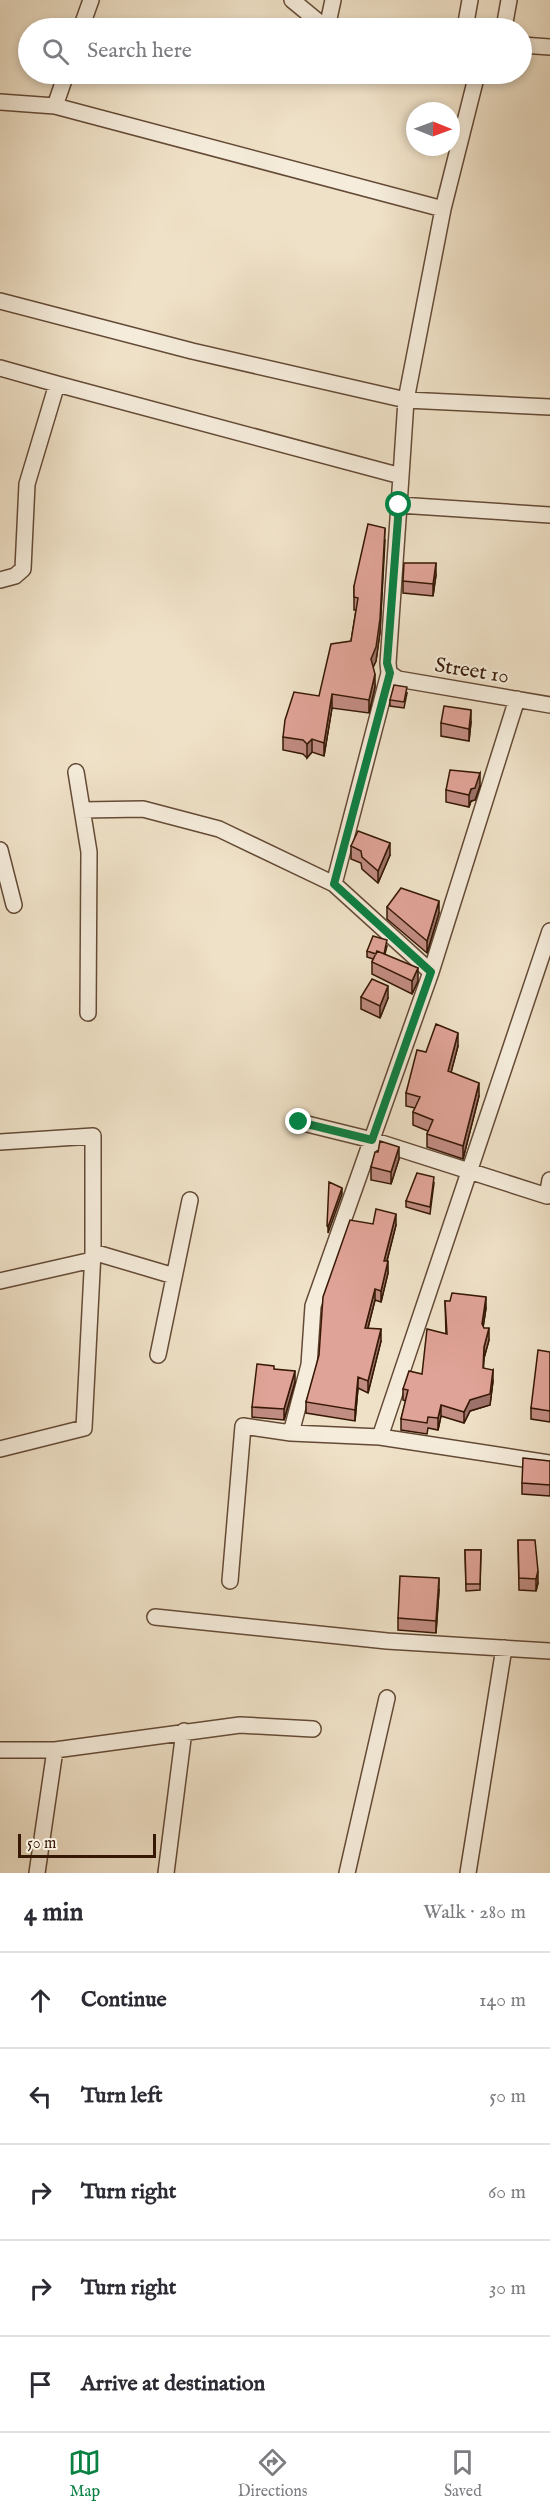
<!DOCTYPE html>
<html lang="en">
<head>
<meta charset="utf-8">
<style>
	:root { --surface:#fff; --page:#f7f7f7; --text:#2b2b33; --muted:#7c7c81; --line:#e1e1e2; --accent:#0b8043 }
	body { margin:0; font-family:"IM FELL English",serif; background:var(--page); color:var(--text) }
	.compass { position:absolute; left:406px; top:102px; width:54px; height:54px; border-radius:50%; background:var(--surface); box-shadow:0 3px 9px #0003; rotate:91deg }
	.scale { position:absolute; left:18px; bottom:15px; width:138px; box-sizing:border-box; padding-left:6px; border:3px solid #361805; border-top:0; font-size:16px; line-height:21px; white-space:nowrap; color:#361805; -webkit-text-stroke:4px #f5ecdb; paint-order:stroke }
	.stop { position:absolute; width:18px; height:18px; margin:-14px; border:4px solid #0b8043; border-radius:50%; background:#fff }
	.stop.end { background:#0b8043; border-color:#fff; box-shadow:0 2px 6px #0008 }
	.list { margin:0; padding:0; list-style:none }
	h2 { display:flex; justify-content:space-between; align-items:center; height:78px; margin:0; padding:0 24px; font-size:26px }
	h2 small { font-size:20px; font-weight:400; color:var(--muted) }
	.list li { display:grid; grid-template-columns:39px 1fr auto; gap:18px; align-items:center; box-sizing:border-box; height:96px; padding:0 24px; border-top:2px solid var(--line) }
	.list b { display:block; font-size:22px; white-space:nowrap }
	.list em { font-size:20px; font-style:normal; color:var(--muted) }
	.icon { flex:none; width:33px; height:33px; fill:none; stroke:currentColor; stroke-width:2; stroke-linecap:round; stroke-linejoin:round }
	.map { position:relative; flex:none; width:550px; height:1873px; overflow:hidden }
	.search { position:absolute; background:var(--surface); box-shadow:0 3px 9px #0003; left:18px; right:18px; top:18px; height:66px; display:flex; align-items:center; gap:15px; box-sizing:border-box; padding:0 21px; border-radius:33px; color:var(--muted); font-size:22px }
	.sheet { height:558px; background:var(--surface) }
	nav { display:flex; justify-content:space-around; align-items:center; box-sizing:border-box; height:84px; border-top:2px solid var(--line); background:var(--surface); font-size:16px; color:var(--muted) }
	nav a { display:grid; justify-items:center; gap:3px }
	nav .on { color:var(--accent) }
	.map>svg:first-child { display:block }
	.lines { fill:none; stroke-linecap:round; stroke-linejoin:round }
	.street-casing { stroke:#644a36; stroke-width:18 }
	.street { stroke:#f5ecdb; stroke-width:15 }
	.wall { fill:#c18c82; stroke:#361805; stroke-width:1.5 }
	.shaded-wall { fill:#9d726a; stroke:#361805; stroke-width:1.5 }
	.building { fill:#e0a397; stroke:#361805; stroke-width:1.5 }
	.route { stroke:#0b8043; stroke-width:8 }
	.labels { text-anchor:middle; stroke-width:4.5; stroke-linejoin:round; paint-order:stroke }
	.street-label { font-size:21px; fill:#361805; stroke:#f5ecdb }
</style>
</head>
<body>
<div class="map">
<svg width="550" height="1873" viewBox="0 0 550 1873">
	<rect width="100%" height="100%" fill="#efe1c7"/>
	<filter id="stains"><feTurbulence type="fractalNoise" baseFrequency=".00333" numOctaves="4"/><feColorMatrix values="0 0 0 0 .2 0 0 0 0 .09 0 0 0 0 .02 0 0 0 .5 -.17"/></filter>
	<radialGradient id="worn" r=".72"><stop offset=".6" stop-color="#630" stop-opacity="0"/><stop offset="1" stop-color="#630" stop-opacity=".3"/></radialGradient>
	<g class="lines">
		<g class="street-casing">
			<path id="street" d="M 292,0 L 326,28
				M 81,28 L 91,0
				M 327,28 L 333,0
				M 465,28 L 470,0
				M 504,28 L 509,0
				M 522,45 L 550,47
				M 66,74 L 55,106 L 443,209
				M 0,102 L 55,106
				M 0,301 L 192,351 L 406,400 L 550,407
				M 0,368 L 57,384
				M 399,505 L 550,515
				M 0,580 L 15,576 L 23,569 L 27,484 L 57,384 L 401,476 L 406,400 L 443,209 L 477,74
				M 389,673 L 398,679 L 550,705
				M 76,772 L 89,852 L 88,1013
				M 82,810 L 143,809 L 219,829 L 334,884 L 431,972 L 313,1306 L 309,1365 L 291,1433 L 243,1426 L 230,1581
				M 0,850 L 14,905
				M 334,884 L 389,673 L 388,663 L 401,476
				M 431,972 L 517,699
				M 299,1122 L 372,1140 L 547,1196 L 550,1180
				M 0,1142 L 93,1136 L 93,1252 L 84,1428 L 0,1449
				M 93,1252 L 174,1276
				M 0,1281 L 92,1260
				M 158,1355 L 190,1200
				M 291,1433 L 380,1437 L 550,931
				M 380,1437 L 550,1463
				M 155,1617 L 387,1641 L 550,1651
				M 0,1750 L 55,1750 L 240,1725 L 313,1729
				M 37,1873 L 55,1750
				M 166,1873 L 184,1731
				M 347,1873 L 387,1698
				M 468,1873 L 504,1648"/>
		</g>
		<use href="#street" class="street"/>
	</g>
	<path class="wall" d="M 385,541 L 380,632 L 376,661 L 373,667 L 375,687 L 369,713 L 332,708 L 324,756 L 312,752 L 307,758 L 303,754 L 283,750 L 283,737 L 319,696 L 351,641 L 356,610 L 354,610 L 354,586 Z
		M 436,575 L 433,596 L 403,593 L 403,581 Z
		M 407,693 L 404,708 L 390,706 L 390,700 Z
		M 471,722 L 469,741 L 441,736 L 441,723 Z
		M 480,786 L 475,800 L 471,801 L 469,807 L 446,802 L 446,790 Z
		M 351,846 L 390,855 L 378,883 L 362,869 L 361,863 L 351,859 Z
		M 387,907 L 439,913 L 427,953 L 387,919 Z
		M 387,946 L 385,954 L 418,981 L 412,994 L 372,974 L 372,962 L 373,959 L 367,957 L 367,951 Z
		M 361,997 L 388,998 L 380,1018 L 361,1009 Z
		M 458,1046 L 451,1072 L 479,1096 L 463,1159 L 427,1147 L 427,1134 L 428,1131 L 413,1125 L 413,1112 L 415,1108 L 406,1106 L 406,1093 L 426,1052 Z
		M 378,1152 L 399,1159 L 391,1184 L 371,1180 L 371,1167 Z
		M 434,1183 L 430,1214 L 406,1207 L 406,1201 Z
		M 373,1224 L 396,1225 L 387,1261 L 388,1273 L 381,1302 L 375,1300 L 368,1328 L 381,1341 L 368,1393 L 358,1388 L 355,1421 L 306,1413 L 306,1402 Z
		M 445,1301 L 486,1308 L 483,1327 L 489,1340 L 484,1358 L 483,1368 L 493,1381 L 490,1405 L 470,1411 L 464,1423 L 441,1416 L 438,1430 L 428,1428 L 427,1434 L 401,1430 L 401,1419 L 406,1401 L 403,1400 L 403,1389 L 422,1374 L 446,1334 Z
		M 550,1352 L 550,1422 L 531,1419 L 531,1408 Z
		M 274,1369 L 295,1382 L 284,1420 L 252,1417 L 252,1407 Z
		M 550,1461 L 550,1496 L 522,1494 L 522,1483 Z
		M 518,1540 L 538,1583 L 536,1591 L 519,1590 Z
		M 465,1550 L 481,1550 L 480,1590 L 466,1591 Z
		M 439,1590 L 436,1633 L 398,1630 L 398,1618 Z"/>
	<path class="shaded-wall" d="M 385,528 L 380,632 L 376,661 L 371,672 L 371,659 Z
		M 436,563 L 436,575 L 433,596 L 433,584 Z
		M 375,674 L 375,687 L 369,713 L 369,700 Z
		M 332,694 L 332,708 L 324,756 L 324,743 Z
		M 471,710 L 471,722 L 469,741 L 469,729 Z
		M 312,739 L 312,752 L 307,758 L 307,744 Z
		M 480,773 L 480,786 L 475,800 L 471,801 L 469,807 L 469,795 L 471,789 Z
		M 390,843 L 390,855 L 378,883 L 378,871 Z
		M 439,901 L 439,913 L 427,953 L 427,941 Z
		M 418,968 L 418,981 L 412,994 L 412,981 Z
		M 388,986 L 388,998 L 380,1018 L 380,1006 Z
		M 458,1033 L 458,1046 L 448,1084 L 448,1071 Z
		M 479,1083 L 479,1096 L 463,1159 L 463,1146 Z
		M 399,1147 L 399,1159 L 391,1184 L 391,1172 Z
		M 342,1188 L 342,1194 L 328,1233 L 328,1227 Z
		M 396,1214 L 396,1225 L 384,1272 L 384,1261 Z
		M 388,1261 L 388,1273 L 381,1302 L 381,1291 Z
		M 375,1289 L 375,1300 L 365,1339 L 365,1328 Z
		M 486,1297 L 486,1308 L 482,1335 L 482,1324 Z
		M 489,1328 L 489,1340 L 484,1358 L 483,1379 L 484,1347 Z
		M 381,1329 L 381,1341 L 368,1393 L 368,1381 Z
		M 493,1370 L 493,1381 L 490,1405 L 470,1411 L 464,1423 L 464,1412 L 470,1400 Z
		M 295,1371 L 295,1382 L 284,1420 L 284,1409 Z
		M 358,1377 L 358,1388 L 355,1421 L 355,1410 Z
		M 441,1405 L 441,1416 L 438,1430 L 438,1418 Z
		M 538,1571 L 538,1583 L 536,1591 L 536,1579 Z
		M 439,1578 L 439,1590 L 436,1633 L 436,1621 Z"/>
	<path class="building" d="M 368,524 L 385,528 L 380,619 L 376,647 L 371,659 L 375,674 L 369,700 L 332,694 L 324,743 L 312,739 L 307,744 L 303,740 L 283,737 L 285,720 L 294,692 L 319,696 L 331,644 L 351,641 L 358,598 L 354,597 L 354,586 Z
		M 404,563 L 436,563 L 433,584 L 403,581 Z
		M 394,685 L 407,687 L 404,702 L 390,700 Z
		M 444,706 L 471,710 L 469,729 L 441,723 Z
		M 450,770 L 480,773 L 475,788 L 471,789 L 469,795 L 446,790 Z
		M 358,831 L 390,843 L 378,871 L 362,857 L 361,851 L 351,846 Z
		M 401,888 L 439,901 L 427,941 L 387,907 Z
		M 373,936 L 387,940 L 384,954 L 377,951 L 376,954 L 367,951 Z
		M 377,951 L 418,968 L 412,981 L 372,962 Z
		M 372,979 L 388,986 L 380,1006 L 361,997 Z
		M 436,1024 L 458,1033 L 448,1071 L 479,1083 L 463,1146 L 427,1134 L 433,1120 L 413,1112 L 420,1097 L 406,1093 L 417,1050 L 426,1052 Z
		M 380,1141 L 399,1147 L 391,1172 L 371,1167 L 375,1152 L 378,1152 Z
		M 417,1173 L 434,1177 L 430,1207 L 406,1201 Z
		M 329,1182 L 342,1188 L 328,1227 L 327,1226 Z
		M 376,1209 L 396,1214 L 384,1261 L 388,1261 L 381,1291 L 375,1289 L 365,1328 L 381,1329 L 368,1381 L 358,1377 L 355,1410 L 306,1402 L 319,1355 L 323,1297 L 350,1220 L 373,1224 Z
		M 452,1293 L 486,1297 L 482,1324 L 484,1328 L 489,1328 L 484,1347 L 483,1368 L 493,1370 L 490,1394 L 470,1400 L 464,1412 L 441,1405 L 438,1418 L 428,1417 L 427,1423 L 401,1419 L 408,1390 L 403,1389 L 409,1371 L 422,1374 L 427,1329 L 447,1334 L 445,1301 L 450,1301 Z
		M 538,1350 L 550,1352 L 550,1411 L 531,1408 Z
		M 257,1364 L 274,1366 L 274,1369 L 295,1371 L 284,1409 L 252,1407 Z
		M 523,1458 L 550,1461 L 550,1485 L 522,1483 Z
		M 518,1540 L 535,1540 L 538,1571 L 536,1579 L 519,1578 Z
		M 465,1550 L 481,1550 L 480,1584 L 466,1584 Z
		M 400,1576 L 439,1578 L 436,1621 L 398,1618 Z"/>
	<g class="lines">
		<path class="route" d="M 299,1122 L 372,1140 L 431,972 L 334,884 L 390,673 L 387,663 L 399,505"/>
	</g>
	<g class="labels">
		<g class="street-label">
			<text transform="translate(472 670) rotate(9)" y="7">Street 10</text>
		</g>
	</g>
	<rect width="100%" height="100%" filter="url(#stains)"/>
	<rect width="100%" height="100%" fill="url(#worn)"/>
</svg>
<svg class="compass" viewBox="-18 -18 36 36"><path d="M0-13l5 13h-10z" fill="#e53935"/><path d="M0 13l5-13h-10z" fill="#7c7c81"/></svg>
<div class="scale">50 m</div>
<div class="stop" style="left:399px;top:505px"></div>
<div class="stop end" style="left:299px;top:1122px"></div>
<div class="search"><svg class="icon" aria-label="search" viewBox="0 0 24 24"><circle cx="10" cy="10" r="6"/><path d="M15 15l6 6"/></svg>Search here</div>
</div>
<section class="sheet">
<h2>4 min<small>Walk · 280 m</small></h2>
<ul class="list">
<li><svg class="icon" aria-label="ahead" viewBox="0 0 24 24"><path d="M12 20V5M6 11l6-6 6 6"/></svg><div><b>Continue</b></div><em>140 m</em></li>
<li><svg class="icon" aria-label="left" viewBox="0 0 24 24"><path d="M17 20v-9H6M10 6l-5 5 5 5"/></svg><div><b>Turn left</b></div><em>50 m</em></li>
<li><svg class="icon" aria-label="right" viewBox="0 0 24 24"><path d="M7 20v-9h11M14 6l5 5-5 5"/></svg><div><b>Turn right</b></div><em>60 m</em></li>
<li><svg class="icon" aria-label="right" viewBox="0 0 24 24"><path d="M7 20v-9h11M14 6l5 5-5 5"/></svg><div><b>Turn right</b></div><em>30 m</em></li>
<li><svg class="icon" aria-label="arrive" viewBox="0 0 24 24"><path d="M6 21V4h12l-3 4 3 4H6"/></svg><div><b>Arrive at destination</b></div></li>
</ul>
</section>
<nav>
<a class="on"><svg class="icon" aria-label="map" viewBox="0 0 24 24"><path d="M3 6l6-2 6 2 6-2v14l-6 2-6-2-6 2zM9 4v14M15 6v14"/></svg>Map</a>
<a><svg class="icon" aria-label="directions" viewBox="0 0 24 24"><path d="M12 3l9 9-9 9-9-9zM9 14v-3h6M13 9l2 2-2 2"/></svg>Directions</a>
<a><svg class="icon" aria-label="saved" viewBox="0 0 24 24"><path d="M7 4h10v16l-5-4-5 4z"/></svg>Saved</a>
</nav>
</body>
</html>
